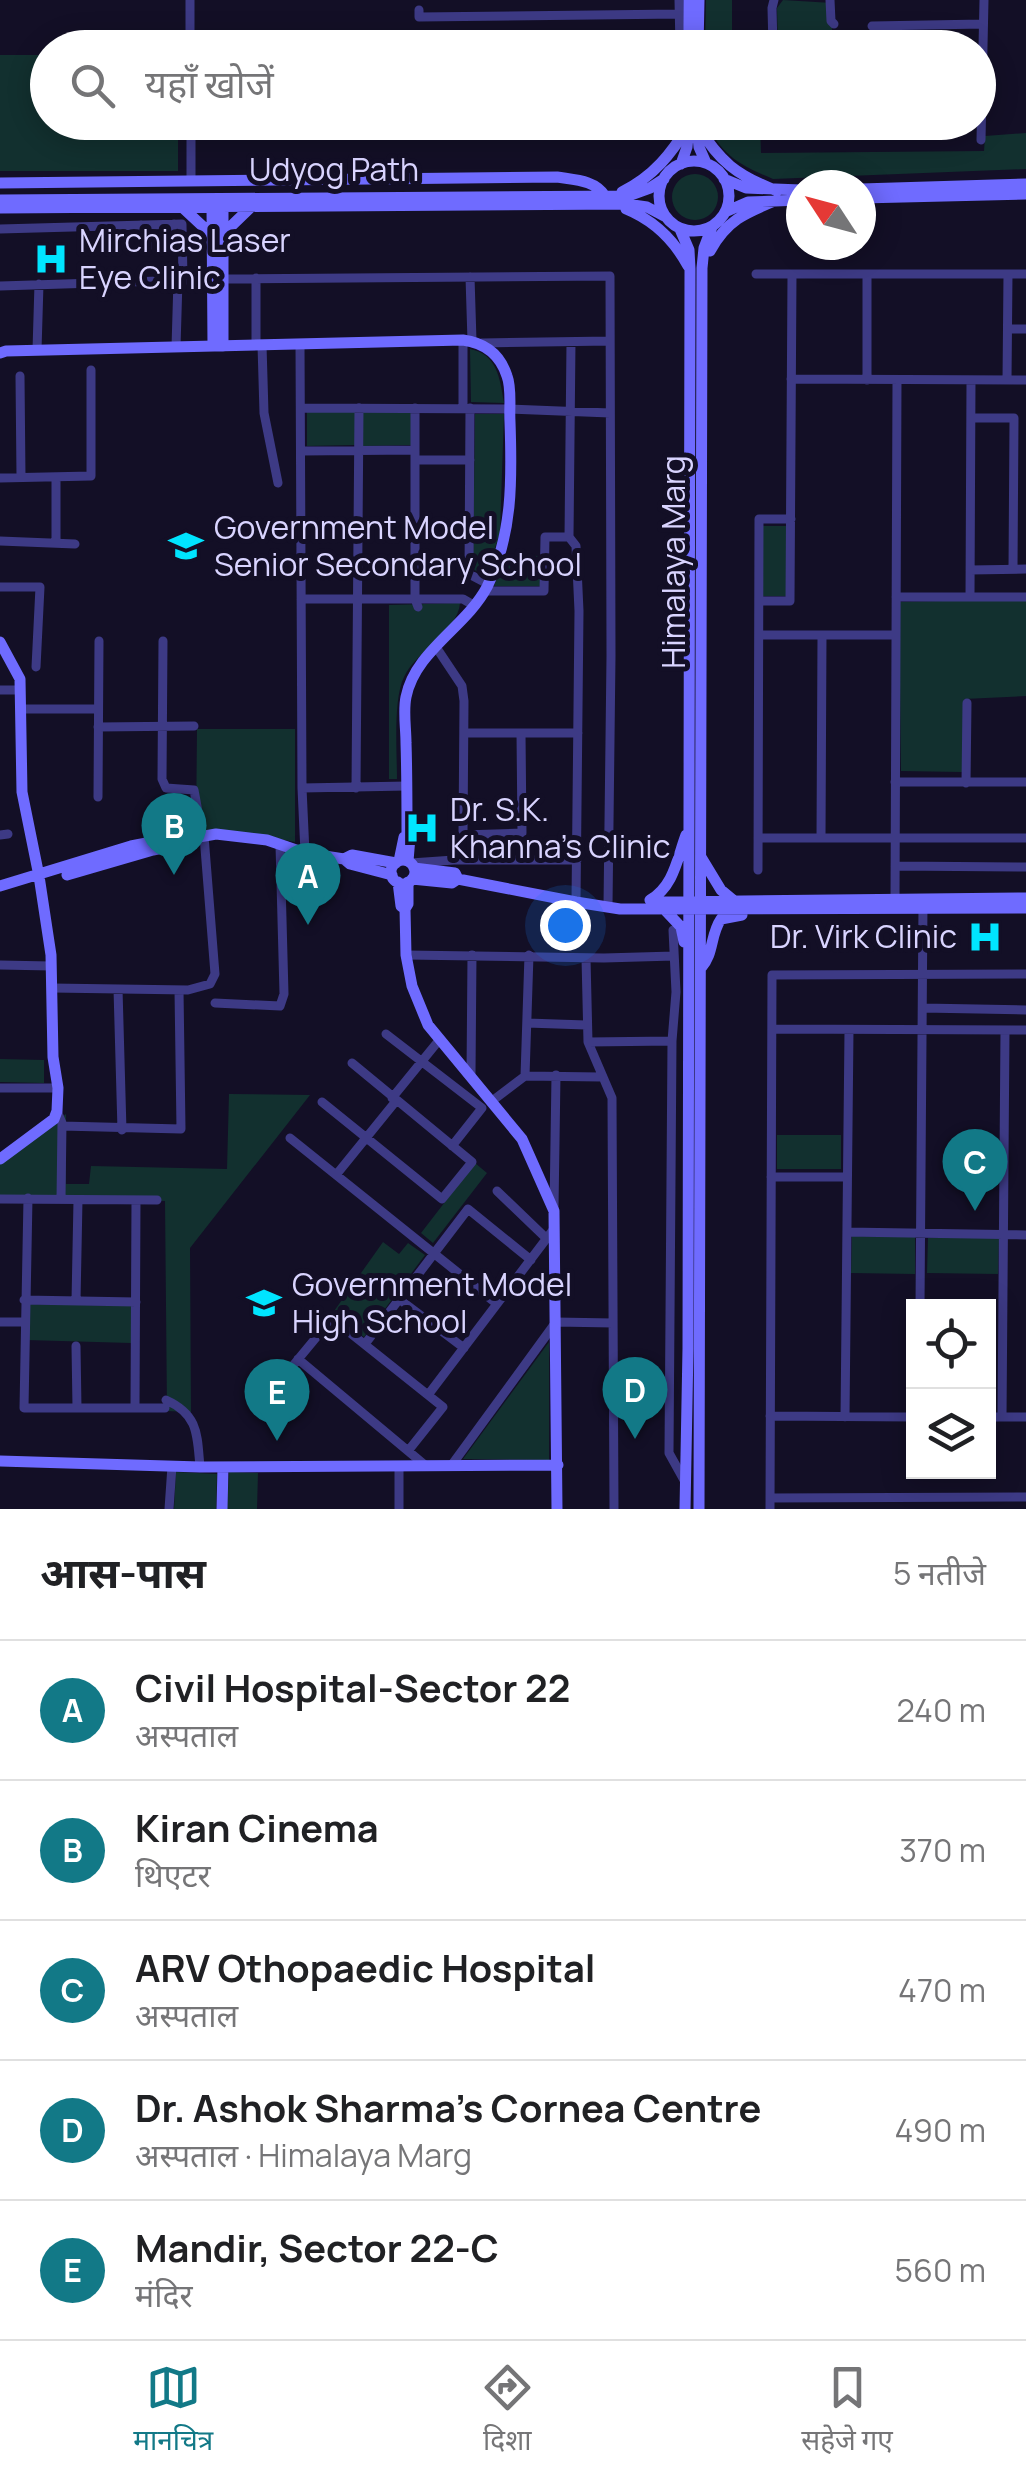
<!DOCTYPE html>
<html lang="hi">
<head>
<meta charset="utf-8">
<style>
	:root { --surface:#fff; --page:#f2f2f2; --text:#202124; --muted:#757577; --line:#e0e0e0; --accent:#127987 }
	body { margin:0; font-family:Manrope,"Noto Sans Devanagari",sans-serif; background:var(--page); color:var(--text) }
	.controls { position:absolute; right:30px; bottom:30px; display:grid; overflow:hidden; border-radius:0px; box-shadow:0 5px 25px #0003 }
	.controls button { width:90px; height:90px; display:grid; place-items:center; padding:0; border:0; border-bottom:2px solid var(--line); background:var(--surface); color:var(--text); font:50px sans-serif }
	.compass { position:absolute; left:786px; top:170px; width:90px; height:90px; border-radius:50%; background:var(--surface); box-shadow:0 5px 25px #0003; rotate:306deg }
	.you { position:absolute; left:565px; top:925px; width:35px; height:35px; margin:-25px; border:8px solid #fff; border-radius:50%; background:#1a73e8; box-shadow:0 0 0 15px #1a73e833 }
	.badge { display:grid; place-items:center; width:65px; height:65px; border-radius:50%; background:var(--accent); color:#fff; font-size:32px; font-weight:700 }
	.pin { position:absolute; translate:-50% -82px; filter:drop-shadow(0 2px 5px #0008) }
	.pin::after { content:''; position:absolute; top:52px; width:35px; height:30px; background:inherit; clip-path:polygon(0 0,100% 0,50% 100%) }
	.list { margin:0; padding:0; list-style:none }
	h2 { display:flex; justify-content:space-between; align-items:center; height:130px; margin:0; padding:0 40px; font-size:42px }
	h2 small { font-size:32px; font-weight:400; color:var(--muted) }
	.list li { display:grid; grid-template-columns:65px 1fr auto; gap:30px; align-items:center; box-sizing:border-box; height:140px; padding:0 40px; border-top:2px solid var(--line) }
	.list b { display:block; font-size:38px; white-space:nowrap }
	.list p { margin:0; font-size:32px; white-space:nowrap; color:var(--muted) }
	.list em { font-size:32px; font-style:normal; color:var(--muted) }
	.icon { flex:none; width:55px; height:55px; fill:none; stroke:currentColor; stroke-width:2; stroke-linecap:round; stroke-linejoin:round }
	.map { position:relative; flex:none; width:1026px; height:1509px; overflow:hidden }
	.search { position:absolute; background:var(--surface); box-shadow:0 5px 25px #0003; left:30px; right:30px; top:30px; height:110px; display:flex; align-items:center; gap:25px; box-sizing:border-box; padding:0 35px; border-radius:55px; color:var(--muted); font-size:38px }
	.sheet { height:830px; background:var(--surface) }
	nav { display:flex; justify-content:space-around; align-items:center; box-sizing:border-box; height:140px; border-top:2px solid var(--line); background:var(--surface); font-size:28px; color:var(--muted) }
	nav a { display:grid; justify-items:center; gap:5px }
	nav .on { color:var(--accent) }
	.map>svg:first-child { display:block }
	.green { fill:#12302f }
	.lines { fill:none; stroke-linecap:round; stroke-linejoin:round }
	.street { stroke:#3d3a85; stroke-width:9 }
	.secondary { stroke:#6f6bff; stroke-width:11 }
	.labels { text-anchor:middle; stroke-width:10; stroke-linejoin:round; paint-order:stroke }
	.street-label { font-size:32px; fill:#d9d4ff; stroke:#130f26 }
	.poi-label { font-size:32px; fill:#d9d4ff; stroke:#130f26; text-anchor:start }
</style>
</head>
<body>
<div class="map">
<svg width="1026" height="1509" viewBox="0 0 1026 1509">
	<rect width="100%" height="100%" fill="#130f26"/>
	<path class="green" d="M 706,0 L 732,0 L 732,47 L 705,47 Z
		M 783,0 L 832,3 L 832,47 L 778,47 L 777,8 Z
		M 0,55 L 47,55 L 48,122 L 178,123 L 178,171 L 0,171 Z
		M 708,123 L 760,123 L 761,153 L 984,151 L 985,136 L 1026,133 L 1026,169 L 773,179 C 744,167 719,155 708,123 Z
		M672 197a23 23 0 1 1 46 0a23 23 0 1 1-46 0Z
		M 470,349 C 497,354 500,378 504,403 L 471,402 Z
		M 355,411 L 355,445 L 307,446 L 307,412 Z
		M 411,411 L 411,445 L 363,446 L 363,412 Z
		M 475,414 L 504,414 L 500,532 L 486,577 L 473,569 Z
		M 762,526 L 788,526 L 788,596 L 761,596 Z
		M 506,555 L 542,556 L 541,586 L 494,586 Z
		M 1026,599 L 1026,696 L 964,699 L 962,772 L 901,771 L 899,602 Z
		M 460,603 C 458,631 416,651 404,677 C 393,699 397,753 397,779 L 389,779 L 389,605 Z
		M 197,729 L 295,729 L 295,842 L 245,833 L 196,832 Z
		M 0,1059 L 44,1060 L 44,1083 L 0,1082 Z
		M 229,1094 L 310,1095 L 190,1248 L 191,1412 L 167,1411 L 165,1201 L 0,1197 L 0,1164 L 66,1114 L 66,1184 L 89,1184 L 91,1166 L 227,1169 Z
		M 777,1135 L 841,1135 L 841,1169 L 777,1169 Z
		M 475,1163 L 487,1173 L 433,1243 L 421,1233 Z
		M 852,1236 L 915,1237 L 915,1274 L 851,1273 Z
		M 928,1238 L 999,1238 L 998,1274 L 927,1273 Z
		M 383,1242 L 399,1254 L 408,1243 L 425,1255 L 364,1337 L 332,1314 Z
		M 26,1304 L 132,1306 L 131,1343 L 26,1340 Z
		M 549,1342 L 549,1460 L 463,1459 Z
		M 176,1472 L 217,1474 L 216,1509 L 174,1509 Z
		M 229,1472 L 258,1473 L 257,1509 L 227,1509 Z"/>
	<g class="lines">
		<path class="street" d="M 190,0 L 190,48
			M 679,0 L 680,48
			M 830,0 L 831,21 L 834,24
			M 419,10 L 419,17 L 679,14
			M 872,26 L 983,24
			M 773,48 L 772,8 L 774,0
			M 191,122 L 191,181
			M 981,140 L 984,0
			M 141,225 L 141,245 L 165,245 L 174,224
			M 0,229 L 182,224 L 183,280
			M 756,274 L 1026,274
			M 470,277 L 472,341
			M 0,286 L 223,279 L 610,276 L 611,656 L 608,906
			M 1008,329 L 1026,329
			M 482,343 L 610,341
			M 300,344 L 302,788 L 305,853
			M 256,345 L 256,278
			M 262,345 L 264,413 L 278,483
			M 176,347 L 178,280
			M 37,350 L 39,284
			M 20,376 L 21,477
			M 791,379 L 1026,380
			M 867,380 L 867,274
			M 1007,380 L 1008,274
			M 301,408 L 509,409 L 610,413
			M 415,408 L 415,599 L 418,607
			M 463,408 L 463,340
			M 470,408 L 469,574 L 488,584
			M 971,418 L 1014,418 L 1013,569
			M 301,451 L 415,450
			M 415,460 L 470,460
			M 56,477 L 56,543
			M 0,478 L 91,476 L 91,370
			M 569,537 L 576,546 L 579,611 L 576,902
			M 0,541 L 75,544
			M 970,570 L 1026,569
			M 0,587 L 40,587 L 36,667
			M 485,591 L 544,591 L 545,537 L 569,537 L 571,342
			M 896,597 L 1026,597
			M 970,597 L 971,380
			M 301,599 L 463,599 L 475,606
			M 759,601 L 790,601 L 792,274
			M 759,635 L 896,635
			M 163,641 L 162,779 L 166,788 L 194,790 L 199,817
			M 436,647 L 462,686 L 464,701 L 463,835 L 522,833 L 521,733
			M 0,690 L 20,690
			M 22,709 L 98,709
			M 98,727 L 194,726
			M 464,733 L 578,733
			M 895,782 L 1026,782
			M 966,783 L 967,703
			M 302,788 L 407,786
			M 356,788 L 359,408
			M 98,797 L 99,641
			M 0,835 L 8,834
			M 758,838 L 1026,838
			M 821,838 L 822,635
			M 411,863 L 454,860 L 577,860
			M 895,866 L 1026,867
			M 758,870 L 759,519 L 791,519
			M 895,902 L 897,380
			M 673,930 L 676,992 L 672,1041 L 669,1453 L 684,1480
			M 406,955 L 604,958 L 674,956
			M 586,958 L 588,1042 L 612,1098 L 614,1509
			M 0,965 L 51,966
			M 52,988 L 188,990 L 210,984 L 215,974 L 204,836
			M 118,989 L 122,1130
			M 215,1003 L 280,1006 L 284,994 L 280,845
			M 923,1008 L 1026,1010
			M 527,1023 L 586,1025
			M 772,1029 L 1026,1030
			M 386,1034 L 482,1108 L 452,1146
			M 588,1042 L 672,1041
			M 471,1075 L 472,955
			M 525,1076 L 529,955
			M 0,1088 L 58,1088
			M 392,1098 L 440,1039
			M 492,1101 L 525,1076 L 601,1077
			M 322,1102 L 442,1199 L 472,1162 L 352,1063
			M 57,1111 L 62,1123 L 61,1199
			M 62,1126 L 181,1129 L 179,990
			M 290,1138 L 497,1304
			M 336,1175 L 396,1101
			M 771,1177 L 847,1177
			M 497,1191 L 547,1239
			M 28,1198 L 24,1408 L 165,1408
			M 0,1199 L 157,1200
			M 554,1208 L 556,1075
			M 847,1232 L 1026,1235
			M 399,1299 L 464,1348
			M 24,1300 L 136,1302
			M 76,1301 L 78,1200
			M 920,1306 L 923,904
			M 0,1322 L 24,1322
			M 365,1344 L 468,1209 L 531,1260
			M 76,1346 L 77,1408
			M 298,1359 L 426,1466
			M 271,1392 L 329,1322 L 334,1320 L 443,1407 L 408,1451
			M 428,1395 L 553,1230
			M 166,1400 C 199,1415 197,1435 200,1467
			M 135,1408 L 136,1200
			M 770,1416 L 914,1417
			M 845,1417 L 849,1030
			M 988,1417 L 1026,1417
			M 1002,1417 L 1005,1030
			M 399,1466 L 399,1509
			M 451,1466 L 556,1322 L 613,1323
			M 770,1498 L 1026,1497
			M 169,1509 L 172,1466
			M 770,1509 L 772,975 L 1026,974"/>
		<path class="secondary" d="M 689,48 L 689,0
			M 698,48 L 699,0
			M 697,125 C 720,162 736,175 777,191
			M 697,127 L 699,147 L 706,163
			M659 196a35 35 0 1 1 70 0a35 35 0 1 1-70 0Z
			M 681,164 L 687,147 L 689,127
			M 724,179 L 746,188 L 801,190
			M 0,183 L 557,177 C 575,180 595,180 605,196
			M 861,189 L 1026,184
			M 622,192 C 654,176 671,154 689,125
			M 861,198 L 1026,194
			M 0,200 L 628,196 L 650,188 L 664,179
			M 182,207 L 212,235
			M 212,207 L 213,346
			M 223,207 L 223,346
			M 0,208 L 626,204 L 647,207 L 664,216
			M 626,209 C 653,220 674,240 688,266
			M 725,212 L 748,202 L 801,200
			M 680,229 L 689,250 L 690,269 L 688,1348 L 685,1509
			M 223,234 L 252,206
			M 710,251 C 727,220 745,213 777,200
			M 0,353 L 6,351 L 463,340 C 485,343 500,354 507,376 C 512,389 509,408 510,422 C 512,479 513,534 487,587 C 466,627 415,651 406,697 C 403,711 406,728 406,743 C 407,773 407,804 407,835
			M 0,642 L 20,679 L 22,792 L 39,876 L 51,955 L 53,1057 L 58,1088 L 57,1111 L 54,1119 L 0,1159
			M 701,857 L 721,890 L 733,900
			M391 872a12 12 0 1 1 24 0a12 12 0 1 1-24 0Z
			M 399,861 L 404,837 L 407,835 L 410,837 L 408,861
			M 67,875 L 153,850 L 195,842 L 199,837
			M 392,875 L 350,864 L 344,859 L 352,855 L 396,863
			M 412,879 L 452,883 L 458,879 L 455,873 L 414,868
			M 458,879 L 576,902 L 620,909 L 1026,908
			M 398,882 L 401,906 L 405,909 L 408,904 L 408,882
			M 0,886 L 131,846 L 193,834 L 199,837 L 216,834 L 267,840 L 305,853 L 344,859
			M 650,900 C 674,886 677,859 686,835
			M 657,902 L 1026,898
			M 405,909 L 406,955 L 412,986 L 428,1025 L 522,1139 L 554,1211 L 557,1509
			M 664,909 L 681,927 L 684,942
			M 701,968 C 714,954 710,935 721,919 L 742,915
			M 0,1461 L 200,1467 L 558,1465
			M 222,1509 L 223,1467
			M 699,1509 L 702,268 L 704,248 L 712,227"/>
	</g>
	<defs>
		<g id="hospital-bare" transform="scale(2.7)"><path d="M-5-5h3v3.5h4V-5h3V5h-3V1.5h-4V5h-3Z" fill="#00e5ff" stroke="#130f26" stroke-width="2.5" paint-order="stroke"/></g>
		<g id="school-bare" transform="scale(2.7)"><path d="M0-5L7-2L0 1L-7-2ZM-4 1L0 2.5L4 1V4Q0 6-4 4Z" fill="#00e5ff" stroke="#130f26" stroke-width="2.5" paint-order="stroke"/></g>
	</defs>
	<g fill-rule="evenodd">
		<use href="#hospital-bare" x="51" y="259"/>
		<use href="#school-bare" x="186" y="546"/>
		<use href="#hospital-bare" x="422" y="828"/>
		<use href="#hospital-bare" x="985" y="937"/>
		<use href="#school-bare" x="264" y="1303"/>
	</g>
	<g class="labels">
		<g class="street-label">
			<text x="334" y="181">Udyog Path</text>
			<text transform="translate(674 562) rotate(-90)" y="11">Himalaya Marg</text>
		</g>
		<g class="poi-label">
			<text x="79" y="252">Mirchias Laser<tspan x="79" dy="37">Eye Clinic</tspan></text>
			<text x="214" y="539">Government Model<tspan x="214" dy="37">Senior Secondary School</tspan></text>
			<text x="450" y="821">Dr. S.K.<tspan x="450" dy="37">Khanna's Clinic</tspan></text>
			<text x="957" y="948" text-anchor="end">Dr. Virk Clinic</text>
			<text x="292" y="1296">Government Model<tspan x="292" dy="37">High School</tspan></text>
		</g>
	</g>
</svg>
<div class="controls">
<button><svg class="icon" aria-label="locate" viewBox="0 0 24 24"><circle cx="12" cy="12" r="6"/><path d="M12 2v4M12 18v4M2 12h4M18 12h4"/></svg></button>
<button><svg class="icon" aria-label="layers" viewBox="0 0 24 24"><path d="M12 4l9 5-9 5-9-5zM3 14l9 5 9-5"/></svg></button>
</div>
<svg class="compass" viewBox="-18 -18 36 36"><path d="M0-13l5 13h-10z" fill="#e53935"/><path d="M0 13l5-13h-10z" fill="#757577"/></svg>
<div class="you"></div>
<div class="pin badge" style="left:308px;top:925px">A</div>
<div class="pin badge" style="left:174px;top:875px">B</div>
<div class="pin badge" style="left:975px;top:1211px">C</div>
<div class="pin badge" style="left:635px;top:1439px">D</div>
<div class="pin badge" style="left:277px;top:1441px">E</div>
<div class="search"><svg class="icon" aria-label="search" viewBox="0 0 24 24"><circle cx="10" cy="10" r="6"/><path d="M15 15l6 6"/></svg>यहाँ खोजें</div>
</div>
<section class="sheet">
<h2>आस-पास<small>5 नतीजे</small></h2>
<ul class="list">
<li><span class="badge">A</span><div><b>Civil Hospital-Sector 22</b><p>अस्पताल</p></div><em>240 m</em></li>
<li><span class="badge">B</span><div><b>Kiran Cinema</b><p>थिएटर</p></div><em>370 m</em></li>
<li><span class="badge">C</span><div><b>ARV Othopaedic Hospital</b><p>अस्पताल</p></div><em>470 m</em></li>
<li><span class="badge">D</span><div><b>Dr. Ashok Sharma's Cornea Centre</b><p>अस्पताल · Himalaya Marg</p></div><em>490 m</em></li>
<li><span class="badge">E</span><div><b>Mandir, Sector 22-C</b><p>मंदिर</p></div><em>560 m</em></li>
</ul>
</section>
<nav>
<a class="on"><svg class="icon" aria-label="map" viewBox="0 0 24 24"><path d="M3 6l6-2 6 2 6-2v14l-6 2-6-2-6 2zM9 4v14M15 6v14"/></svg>मानचित्र</a>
<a><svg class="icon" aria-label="directions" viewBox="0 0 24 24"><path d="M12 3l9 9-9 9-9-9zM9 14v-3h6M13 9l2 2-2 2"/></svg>दिशा</a>
<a><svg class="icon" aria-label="saved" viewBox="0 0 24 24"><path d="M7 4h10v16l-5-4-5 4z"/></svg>सहेजे गए</a>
</nav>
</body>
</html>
